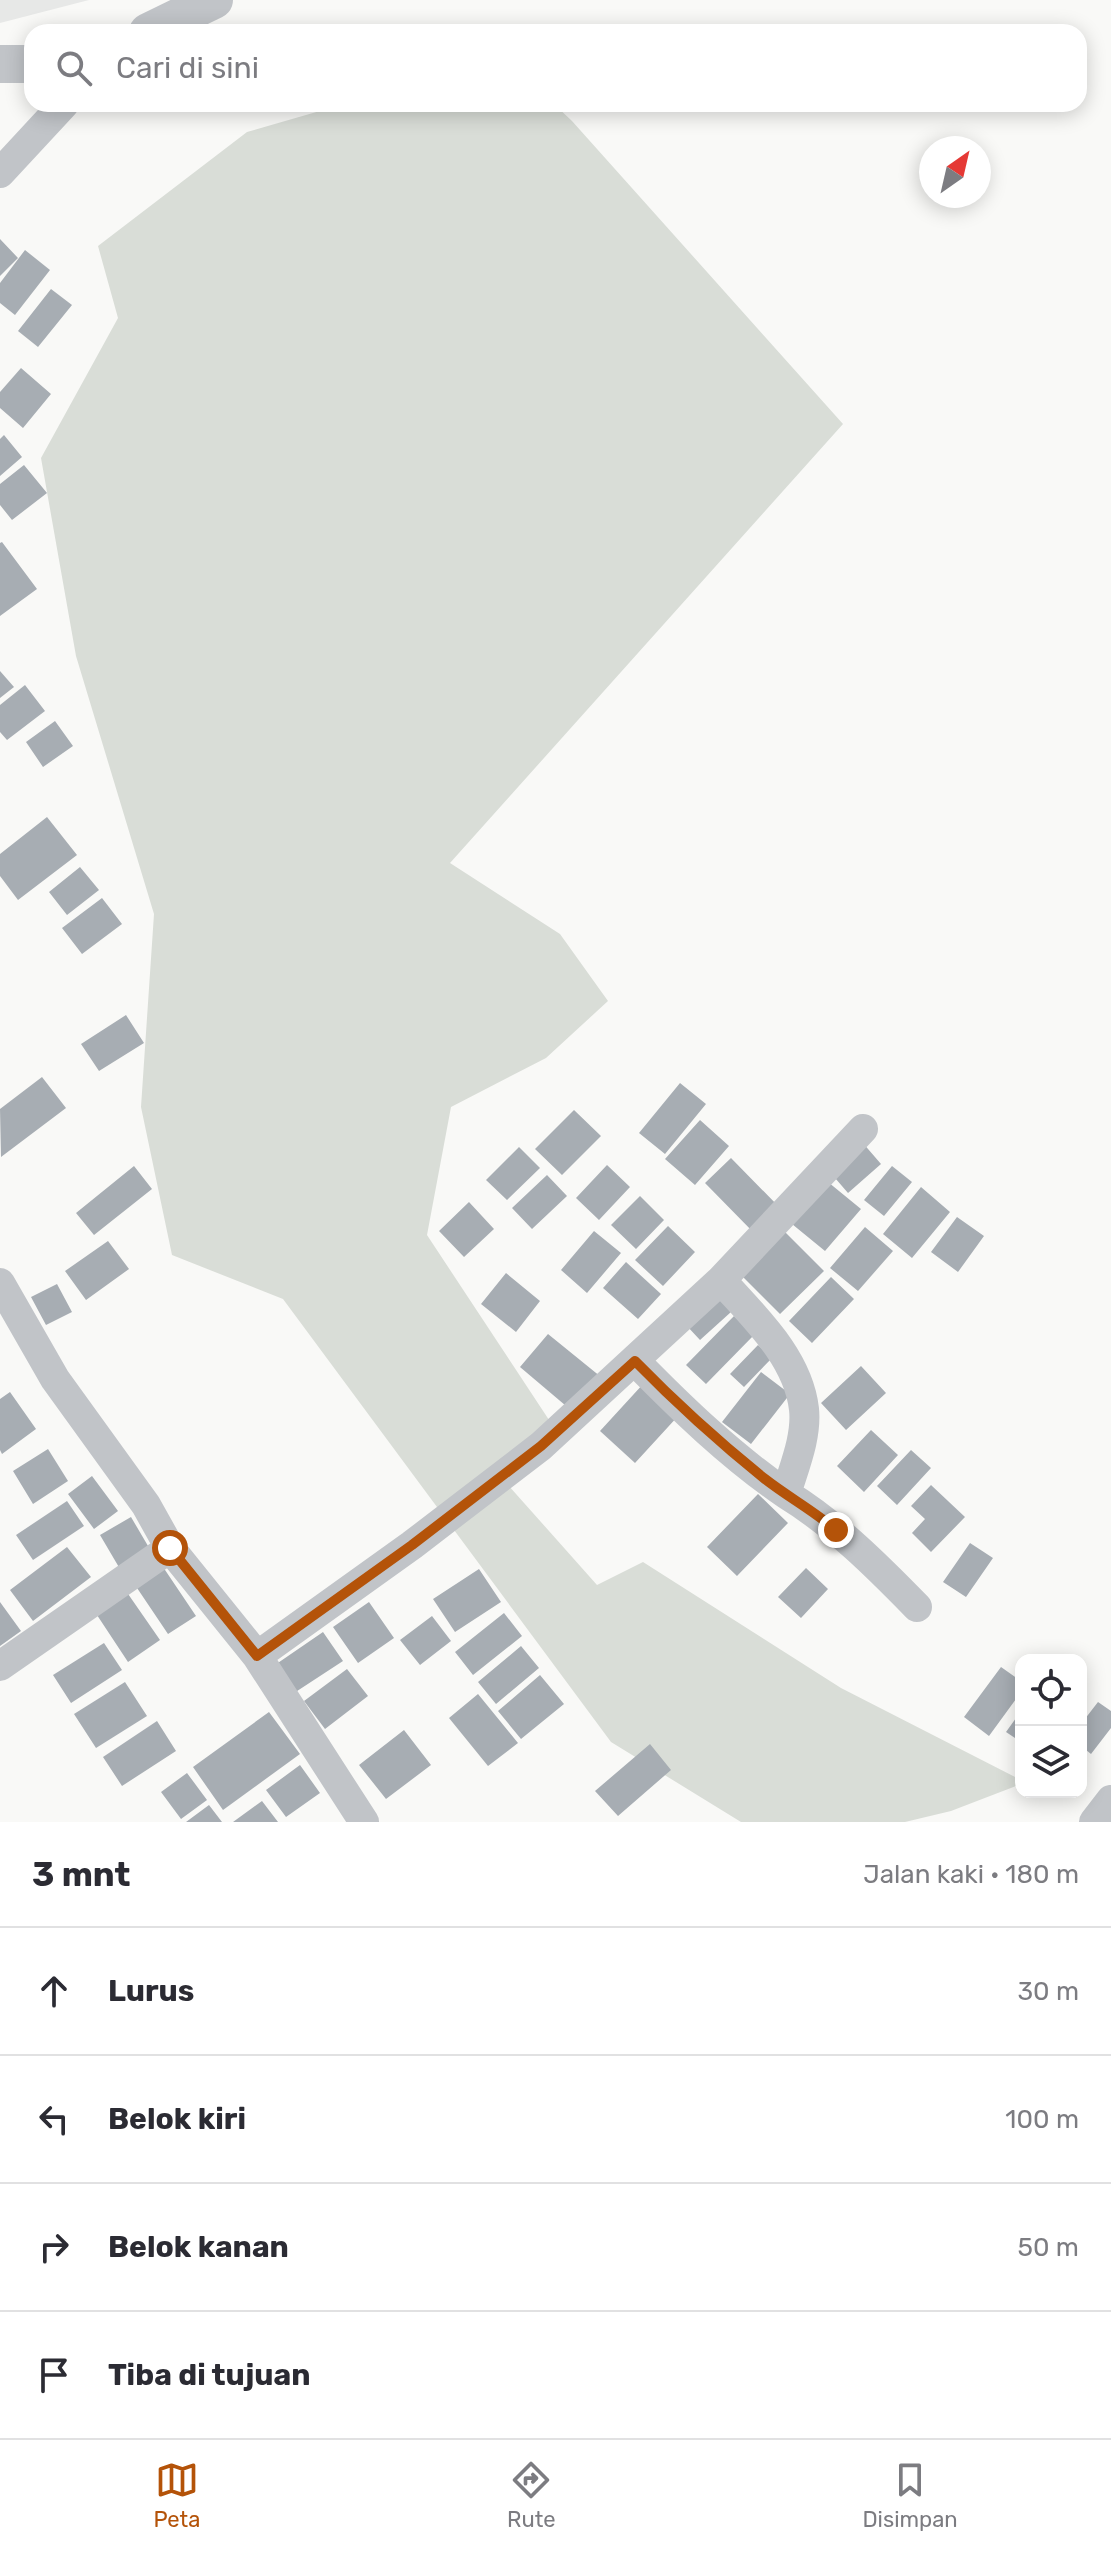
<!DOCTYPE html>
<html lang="id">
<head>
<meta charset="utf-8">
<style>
	:root { --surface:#fff; --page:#f2f2f3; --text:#2b2b33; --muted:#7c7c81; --line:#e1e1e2; --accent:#b45309 }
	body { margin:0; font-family:Rubik,sans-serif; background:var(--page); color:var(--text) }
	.controls { position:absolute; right:24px; bottom:24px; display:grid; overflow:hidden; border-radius:16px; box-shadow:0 4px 20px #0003 }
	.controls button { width:72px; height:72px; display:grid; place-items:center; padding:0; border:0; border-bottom:2px solid var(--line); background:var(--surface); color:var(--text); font:40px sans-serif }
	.compass { position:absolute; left:919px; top:136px; width:72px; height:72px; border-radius:50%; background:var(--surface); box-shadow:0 4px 20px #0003; rotate:34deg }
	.stop { position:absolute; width:24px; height:24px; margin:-18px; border:6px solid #b45309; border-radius:50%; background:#fff }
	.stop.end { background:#b45309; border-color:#fff; box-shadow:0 2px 8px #0008 }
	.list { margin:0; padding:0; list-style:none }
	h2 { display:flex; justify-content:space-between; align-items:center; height:104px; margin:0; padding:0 32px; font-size:34px }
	h2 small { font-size:26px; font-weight:400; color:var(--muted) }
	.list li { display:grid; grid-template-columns:52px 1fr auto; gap:24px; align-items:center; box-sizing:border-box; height:128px; padding:0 32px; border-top:2px solid var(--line) }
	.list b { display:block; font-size:30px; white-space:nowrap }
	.list em { font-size:26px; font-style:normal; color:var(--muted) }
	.icon { flex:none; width:44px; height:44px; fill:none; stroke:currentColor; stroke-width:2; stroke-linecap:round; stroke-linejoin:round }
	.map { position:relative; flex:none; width:1111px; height:1822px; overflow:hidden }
	.search { position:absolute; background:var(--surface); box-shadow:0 4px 20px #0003; left:24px; right:24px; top:24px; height:88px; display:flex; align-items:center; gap:20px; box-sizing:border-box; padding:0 28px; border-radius:24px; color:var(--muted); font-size:30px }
	.sheet { height:616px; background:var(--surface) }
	nav { display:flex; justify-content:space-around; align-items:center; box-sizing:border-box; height:112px; border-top:2px solid var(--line); background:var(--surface); font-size:22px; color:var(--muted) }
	nav a { display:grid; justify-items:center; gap:4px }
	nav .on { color:var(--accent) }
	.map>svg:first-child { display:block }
	.built { fill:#e7e8e7 }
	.green { fill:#d9ddd7 }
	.building { fill:#a7adb3 }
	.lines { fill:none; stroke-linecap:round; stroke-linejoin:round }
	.minor { stroke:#c1c4c8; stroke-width:30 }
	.tertiary { stroke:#c1c4c8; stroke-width:38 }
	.route { stroke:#b45309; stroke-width:10 }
</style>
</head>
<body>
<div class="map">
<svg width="1111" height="1822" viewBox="0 0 1111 1822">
	<rect width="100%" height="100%" fill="#f9f9f7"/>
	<path class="built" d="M 0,0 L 89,0 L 0,23 Z"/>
	<path class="green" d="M 344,104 L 554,104 L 572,121 L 843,424 L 450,863 L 560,934 L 608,1001 L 546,1058 L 451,1107 L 427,1235 L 553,1426 L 501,1477 L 597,1585 L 643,1562 L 841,1688 L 1021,1780 L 1021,1784 L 951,1811 L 905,1822 L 741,1822 L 611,1742 L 283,1299 L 172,1255 L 141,1107 L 154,914 L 76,656 L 41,458 L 118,318 L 98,246 L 247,132 Z"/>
	<path class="building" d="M 0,239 L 18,258 L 0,276 Z
		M 25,250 L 50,270 L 15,315 L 0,303 L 0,283 Z
		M 51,289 L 72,305 L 38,347 L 18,331 Z
		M 21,368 L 51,394 L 23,428 L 0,408 L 0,392 Z
		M 4,435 L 22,457 L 0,476 L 0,439 Z
		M 24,465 L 47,493 L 12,520 L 0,505 L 0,484 Z
		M 2,542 L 37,589 L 0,616 L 0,543 Z
		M 0,671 L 14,687 L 0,698 Z
		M 25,685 L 45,711 L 7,740 L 0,732 L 0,705 Z
		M 55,721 L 73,746 L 43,767 L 26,742 Z
		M 47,817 L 77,855 L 18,900 L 0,876 L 0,854 Z
		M 80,867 L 99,890 L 67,915 L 49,892 Z
		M 102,898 L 122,924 L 82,954 L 62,928 Z
		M 126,1015 L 144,1043 L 99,1071 L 81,1044 Z
		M 42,1077 L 66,1108 L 1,1157 L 0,1109 Z
		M 680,1083 L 706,1104 L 665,1154 L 639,1133 Z
		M 574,1110 L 601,1136 L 562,1175 L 535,1149 Z
		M 700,1120 L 729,1146 L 695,1185 L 665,1159 Z
		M 862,1142 L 881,1164 L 848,1193 L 829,1171 Z
		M 519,1147 L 540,1168 L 507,1200 L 486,1180 Z
		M 731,1158 L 782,1210 L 756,1235 L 705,1183 Z
		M 607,1165 L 630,1187 L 599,1220 L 576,1198 Z
		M 134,1166 L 152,1189 L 94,1235 L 76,1213 Z
		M 892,1166 L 912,1182 L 884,1216 L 864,1200 Z
		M 547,1175 L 567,1196 L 532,1229 L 512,1208 Z
		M 828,1182 L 861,1209 L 825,1251 L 792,1224 Z
		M 921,1187 L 950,1212 L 912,1258 L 883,1234 Z
		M 640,1196 L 664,1220 L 636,1249 L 611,1225 Z
		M 469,1202 L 494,1229 L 464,1257 L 439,1231 Z
		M 957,1217 L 984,1236 L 958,1272 L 931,1252 Z
		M 668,1226 L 695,1252 L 663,1286 L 635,1260 Z
		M 865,1227 L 893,1251 L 858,1291 L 830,1268 Z
		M 594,1231 L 621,1253 L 587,1293 L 561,1270 Z
		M 785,1232 L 824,1271 L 780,1314 L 741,1275 Z
		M 108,1241 L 129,1269 L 86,1300 L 65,1271 Z
		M 626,1262 L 661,1294 L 638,1319 L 603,1288 Z
		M 506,1273 L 540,1301 L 516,1332 L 481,1304 Z
		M 831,1277 L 854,1299 L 812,1343 L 789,1321 Z
		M 57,1284 L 72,1312 L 46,1325 L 31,1297 Z
		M 718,1296 L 731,1312 L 700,1340 L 686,1325 Z
		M 734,1316 L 754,1335 L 706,1384 L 686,1365 Z
		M 548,1334 L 601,1377 L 572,1411 L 520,1367 Z
		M 758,1345 L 772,1358 L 744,1387 L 730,1374 Z
		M 861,1366 L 886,1393 L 846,1430 L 821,1403 Z
		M 761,1372 L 790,1394 L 751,1444 L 722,1422 Z
		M 644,1383 L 679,1415 L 635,1463 L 600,1431 Z
		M 10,1392 L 36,1429 L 2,1454 L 0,1450 L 0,1399 Z
		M 871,1430 L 898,1455 L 864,1492 L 837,1466 Z
		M 48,1449 L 68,1481 L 33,1504 L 13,1471 Z
		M 911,1450 L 931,1468 L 897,1505 L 877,1486 Z
		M 92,1476 L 118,1511 L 94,1529 L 68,1494 Z
		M 931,1485 L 965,1517 L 931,1552 L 912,1533 L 925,1519 L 911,1506 Z
		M 758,1494 L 788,1523 L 737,1576 L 707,1547 Z
		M 67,1501 L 84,1526 L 33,1560 L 16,1535 Z
		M 131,1517 L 151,1551 L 120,1569 L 100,1535 Z
		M 970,1543 L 993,1558 L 966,1597 L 943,1582 Z
		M 67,1547 L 91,1577 L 33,1621 L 10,1590 Z
		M 161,1564 L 196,1616 L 168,1634 L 133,1582 Z
		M 806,1568 L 828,1589 L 801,1618 L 778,1597 Z
		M 479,1569 L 501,1602 L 455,1632 L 433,1599 Z
		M 126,1591 L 160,1640 L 128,1662 L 95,1612 Z
		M 0,1602 L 21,1631 L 0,1646 Z
		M 369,1602 L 394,1638 L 358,1663 L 333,1627 Z
		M 504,1613 L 522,1636 L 473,1675 L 455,1652 Z
		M 432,1616 L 451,1641 L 420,1665 L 400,1640 Z
		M 323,1632 L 343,1661 L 291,1695 L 272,1667 Z
		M 104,1643 L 122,1670 L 71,1703 L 53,1675 Z
		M 521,1646 L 539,1668 L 496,1704 L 478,1682 Z
		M 1001,1667 L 1021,1681 L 1021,1692 L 989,1736 L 964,1717 Z
		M 347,1669 L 368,1696 L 325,1729 L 304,1701 Z
		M 540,1675 L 564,1704 L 521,1739 L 498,1711 Z
		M 125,1682 L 147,1716 L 96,1748 L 74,1714 Z
		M 478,1694 L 518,1743 L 488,1766 L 449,1718 Z
		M 1098,1702 L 1111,1711 L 1111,1728 L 1091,1754 L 1081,1746 L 1081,1724 Z
		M 1021,1711 L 1021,1742 L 1006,1732 Z
		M 269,1712 L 300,1754 L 223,1810 L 193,1767 Z
		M 157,1721 L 176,1751 L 122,1786 L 103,1757 Z
		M 404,1730 L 431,1765 L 386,1799 L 359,1765 Z
		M 650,1744 L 671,1770 L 618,1816 L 595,1791 Z
		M 300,1765 L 320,1793 L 286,1817 L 266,1790 Z
		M 187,1773 L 207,1800 L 181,1819 L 161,1792 Z
		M 262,1801 L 278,1822 L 233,1822 Z
		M 209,1805 L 222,1822 L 186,1822 Z"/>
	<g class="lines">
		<path class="minor" d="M 0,173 L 64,104
			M 721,1280 C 754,1317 798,1357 804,1409 C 807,1437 794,1467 786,1494 C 835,1524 877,1566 917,1607
			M 0,1283 L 55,1379 L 146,1505 L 170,1548 L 257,1656 L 364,1822
			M 635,1361 C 682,1409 731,1456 786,1494
			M 257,1656 L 412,1545 L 541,1446 L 721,1280 L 863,1129
			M 0,1666 L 170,1548
			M 1094,1822 L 1111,1800"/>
		<path class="tertiary" d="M 148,32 L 214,0
			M 0,64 L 32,64"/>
	</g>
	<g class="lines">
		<path class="route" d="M 170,1548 L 257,1656 L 412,1545 L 541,1446 L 635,1361 C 676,1403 719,1442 765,1479 C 788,1497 814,1511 836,1530"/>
	</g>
</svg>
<div class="controls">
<button><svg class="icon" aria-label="locate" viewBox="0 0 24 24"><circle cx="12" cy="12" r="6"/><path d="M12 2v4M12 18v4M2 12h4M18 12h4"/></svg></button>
<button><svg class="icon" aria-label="layers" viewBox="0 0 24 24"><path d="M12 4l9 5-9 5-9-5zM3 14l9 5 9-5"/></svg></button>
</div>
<svg class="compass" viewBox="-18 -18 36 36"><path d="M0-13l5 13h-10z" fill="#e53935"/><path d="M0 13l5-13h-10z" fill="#7c7c81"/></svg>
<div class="stop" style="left:170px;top:1548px"></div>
<div class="stop end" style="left:836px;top:1530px"></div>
<div class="search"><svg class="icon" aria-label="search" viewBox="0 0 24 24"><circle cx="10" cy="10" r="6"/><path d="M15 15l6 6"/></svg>Cari di sini</div>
</div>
<section class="sheet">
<h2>3 mnt<small>Jalan kaki · 180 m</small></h2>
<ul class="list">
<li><svg class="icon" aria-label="ahead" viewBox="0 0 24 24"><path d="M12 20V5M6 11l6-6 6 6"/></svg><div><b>Lurus</b></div><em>30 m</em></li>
<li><svg class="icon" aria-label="left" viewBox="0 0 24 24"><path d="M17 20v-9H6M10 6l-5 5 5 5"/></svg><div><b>Belok kiri</b></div><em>100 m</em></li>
<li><svg class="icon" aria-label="right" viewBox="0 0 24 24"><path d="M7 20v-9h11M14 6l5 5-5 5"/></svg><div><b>Belok kanan</b></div><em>50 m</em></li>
<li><svg class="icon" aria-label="arrive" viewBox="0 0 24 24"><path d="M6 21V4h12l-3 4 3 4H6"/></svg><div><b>Tiba di tujuan</b></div></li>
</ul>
</section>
<nav>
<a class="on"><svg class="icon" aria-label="map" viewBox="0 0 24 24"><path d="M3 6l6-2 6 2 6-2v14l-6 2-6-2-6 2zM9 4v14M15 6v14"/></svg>Peta</a>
<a><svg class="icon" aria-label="directions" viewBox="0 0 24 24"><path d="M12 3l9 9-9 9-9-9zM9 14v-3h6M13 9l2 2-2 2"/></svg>Rute</a>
<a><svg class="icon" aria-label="saved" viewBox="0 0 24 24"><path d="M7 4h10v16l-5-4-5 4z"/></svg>Disimpan</a>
</nav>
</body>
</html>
